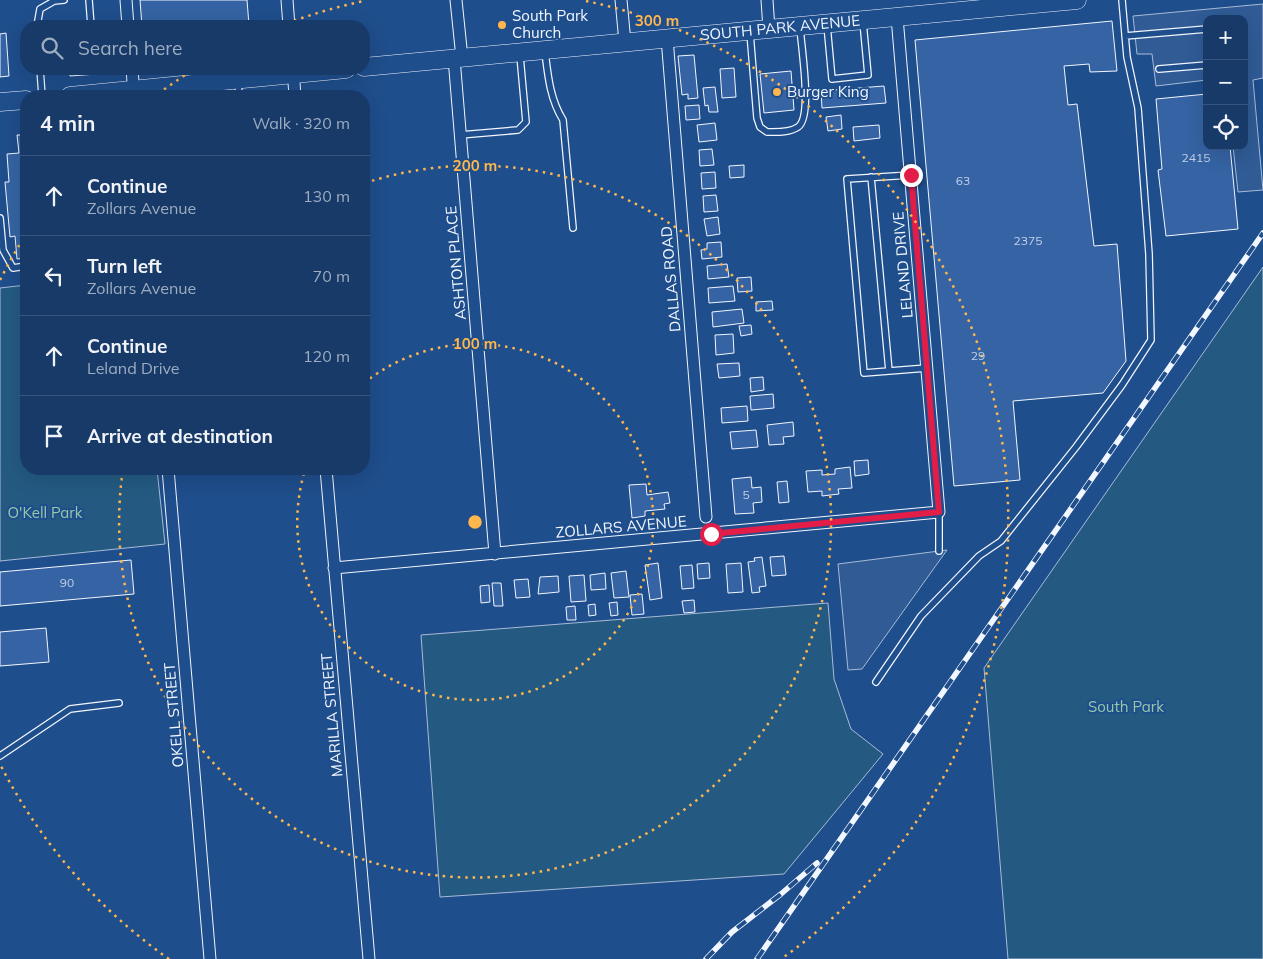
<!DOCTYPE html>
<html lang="en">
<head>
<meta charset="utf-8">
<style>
	:root { --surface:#173a69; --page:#20416f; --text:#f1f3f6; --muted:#9eadc0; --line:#36547d }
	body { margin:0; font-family:Mulish,sans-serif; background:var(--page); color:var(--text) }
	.controls { position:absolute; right:15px; top:15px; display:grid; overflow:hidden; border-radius:10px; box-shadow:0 5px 20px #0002 }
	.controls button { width:45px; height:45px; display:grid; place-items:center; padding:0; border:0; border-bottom:1px solid var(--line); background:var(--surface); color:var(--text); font:25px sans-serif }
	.stop { position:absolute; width:15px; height:15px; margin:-11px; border:4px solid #e11d48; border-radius:50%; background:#fff }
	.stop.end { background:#e11d48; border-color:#fff; box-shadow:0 1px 5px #0008 }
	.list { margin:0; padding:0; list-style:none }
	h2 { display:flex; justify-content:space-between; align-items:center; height:65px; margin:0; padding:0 20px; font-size:21px }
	h2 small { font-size:16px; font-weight:400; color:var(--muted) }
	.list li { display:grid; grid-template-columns:32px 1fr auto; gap:15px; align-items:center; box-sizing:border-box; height:80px; padding:0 20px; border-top:1px solid var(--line) }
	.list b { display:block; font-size:19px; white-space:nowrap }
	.list p { margin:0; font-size:16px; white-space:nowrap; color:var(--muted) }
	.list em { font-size:16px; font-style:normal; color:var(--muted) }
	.icon { flex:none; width:28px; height:28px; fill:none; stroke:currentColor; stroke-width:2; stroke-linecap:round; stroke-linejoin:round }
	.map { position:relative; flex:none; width:1263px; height:959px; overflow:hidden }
	.search { position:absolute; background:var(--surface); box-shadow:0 5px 20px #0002; left:20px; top:20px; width:350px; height:55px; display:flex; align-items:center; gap:12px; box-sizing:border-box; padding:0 18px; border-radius:20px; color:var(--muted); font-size:19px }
	.panel { position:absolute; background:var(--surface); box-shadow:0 5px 20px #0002; left:20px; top:90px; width:350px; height:385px; border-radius:20px }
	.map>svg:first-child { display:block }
	.green { fill:#245a82; stroke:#a8bbd7 }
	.parking { fill:#305b95; stroke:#a8bbd7 }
	.building { fill:#3563a3; stroke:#f2f6ff }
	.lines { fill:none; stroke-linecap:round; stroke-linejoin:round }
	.lane-casing { stroke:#f2f6ff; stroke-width:8 }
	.street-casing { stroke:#f2f6ff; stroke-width:13 }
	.primary-casing { stroke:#f2f6ff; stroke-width:19 }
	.lane { stroke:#1f4e8c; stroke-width:5.5 }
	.street { stroke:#1f4e8c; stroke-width:11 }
	.primary { stroke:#1f4e8c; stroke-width:18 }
	.rail-casing { stroke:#f2f6ff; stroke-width:5.5 }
	.rail { stroke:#1f4e8c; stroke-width:4; stroke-dasharray:11; stroke-linecap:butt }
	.route { stroke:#e11d48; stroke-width:6 }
	.ring { fill:none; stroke:#ffb74d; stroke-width:2.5; stroke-dasharray:2.5 5 }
	.poi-dot { fill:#ffb74d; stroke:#1f4e8c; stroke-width:2 }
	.labels { text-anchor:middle; stroke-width:4; stroke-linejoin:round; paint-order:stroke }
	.number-label { font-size:12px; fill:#c3d1e8 }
	.poi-label { font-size:15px; fill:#f2f6ff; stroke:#1f4e8c; text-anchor:start }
	.street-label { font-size:15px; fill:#f2f6ff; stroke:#1f4e8c }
	.park-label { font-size:15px; fill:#97c8a6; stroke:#1f4e8c }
	.centre { fill:#ffb74d; stroke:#1f4e8c; stroke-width:2.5 }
	.ring-label { font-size:15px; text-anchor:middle; font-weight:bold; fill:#ffb74d; stroke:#1f4e8c; stroke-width:4; stroke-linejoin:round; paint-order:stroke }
</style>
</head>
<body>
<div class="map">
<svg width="1263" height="959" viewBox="0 0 1263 959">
	<rect width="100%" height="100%" fill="#1f4e8c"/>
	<path class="green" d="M 1263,267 L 1263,959 L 1008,959 L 984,668 Z
		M 26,285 L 26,469 L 157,469 L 165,544 L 0,561 L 0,288 Z
		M 828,603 L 834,679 L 851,729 L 883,754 L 784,874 L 440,897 L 421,635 Z"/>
	<path class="parking" d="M 1263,4 L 1263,78 L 1253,80 L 1263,190 L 1238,192 L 1233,146 L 1244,146 L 1244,19 L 1207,19 L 1207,80 L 1156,86 L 1152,54 L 1137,54 L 1133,16 Z
		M 947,550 L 862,669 L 848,670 L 838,564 Z"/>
	<path class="building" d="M 140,0 L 247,0 L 249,25 L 142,26 Z
		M 1112,21 L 1117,71 L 1090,72 L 1089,64 L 1064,66 L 1068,105 L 1077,104 L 1094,246 L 1117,244 L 1126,361 L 1103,393 L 1013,401 L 1020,480 L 954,486 L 915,40 Z
		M 6,33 L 9,76 L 0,77 L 0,34 Z
		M 694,55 L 698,98 L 688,99 L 688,94 L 682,95 L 678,56 Z
		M 734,68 L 736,97 L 722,98 L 720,69 Z
		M 69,69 L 111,69 L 111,73 L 70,76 Z
		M 791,71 L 794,110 L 764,113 L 760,74 Z
		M 884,86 L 886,103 L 822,108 L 821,91 Z
		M 715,87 L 718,112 L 709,112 L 708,105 L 705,106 L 703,88 Z
		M 1207,94 L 1207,146 L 1230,146 L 1238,229 L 1166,236 L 1158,170 L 1162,169 L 1156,99 Z
		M 699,105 L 700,119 L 686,120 L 685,106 Z
		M 841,115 L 842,129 L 828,131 L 826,117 Z
		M 715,123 L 717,140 L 699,142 L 697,125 Z
		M 879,125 L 880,138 L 854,141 L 853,127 Z
		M 17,135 L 26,135 L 26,258 L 17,259 L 15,236 L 10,237 L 5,182 L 9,182 L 7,154 L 19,153 Z
		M 712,149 L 714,165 L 700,166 L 699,150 Z
		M 744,165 L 744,177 L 730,178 L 729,166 Z
		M 715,172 L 716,188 L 702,189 L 701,173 Z
		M 716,195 L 718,211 L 704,212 L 703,196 Z
		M 718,217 L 720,234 L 707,236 L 704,219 Z
		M 721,242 L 722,257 L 702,259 L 701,250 L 707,249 L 707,243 Z
		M 727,264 L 729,277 L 708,279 L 707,266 Z
		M 751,277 L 752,291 L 738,292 L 737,278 Z
		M 733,286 L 735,301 L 709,303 L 708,288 Z
		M 772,301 L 773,310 L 756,311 L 756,302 Z
		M 742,309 L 744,323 L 713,327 L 712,312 Z
		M 751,325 L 752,334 L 741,336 L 739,326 Z
		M 733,334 L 734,353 L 716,355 L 715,335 Z
		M 739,363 L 740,376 L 719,378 L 717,364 Z
		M 763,377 L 764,390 L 751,392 L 750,378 Z
		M 773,394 L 774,408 L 751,410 L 750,396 Z
		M 747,406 L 748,421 L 722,423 L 721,408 Z
		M 793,422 L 794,436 L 783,437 L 784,444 L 769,445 L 767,425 Z
		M 756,430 L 758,447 L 732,449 L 730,432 Z
		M 868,460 L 869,474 L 855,476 L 854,461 Z
		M 850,467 L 852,488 L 838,489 L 839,494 L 822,496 L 822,491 L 808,492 L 806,471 L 822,470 L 822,475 L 835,474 L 835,469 Z
		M 751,477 L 752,488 L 761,487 L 762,502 L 753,503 L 754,513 L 735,514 L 732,479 Z
		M 787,481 L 789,502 L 779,503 L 777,482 Z
		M 646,484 L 647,495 L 668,492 L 670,503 L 664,504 L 665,509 L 645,511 L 645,516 L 632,518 L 629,485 Z
		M 784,556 L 786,575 L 772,576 L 770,557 Z
		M 762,557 L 766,586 L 759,587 L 760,592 L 752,593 L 748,562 L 755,561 L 754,558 Z
		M 131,560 L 134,594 L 0,606 L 0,572 Z
		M 658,563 L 662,598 L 650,600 L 645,565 Z
		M 709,563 L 710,578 L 698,579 L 697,564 Z
		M 741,563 L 743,592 L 728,593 L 726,564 Z
		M 692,565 L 694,588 L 682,589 L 680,566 Z
		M 626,571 L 629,597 L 614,598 L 611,573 Z
		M 605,573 L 606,589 L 591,590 L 590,575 Z
		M 584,575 L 586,601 L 571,602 L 569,576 Z
		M 558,576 L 559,592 L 538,594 L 540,577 Z
		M 528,579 L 530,597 L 516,598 L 514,580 Z
		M 492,583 L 501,583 L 503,606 L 494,606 Z
		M 489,585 L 490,602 L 481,603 L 480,586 Z
		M 642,594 L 644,614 L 632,615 L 630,595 Z
		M 694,600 L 695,612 L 684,613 L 682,601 Z
		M 617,602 L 618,615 L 611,616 L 609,603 Z
		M 595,604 L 596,615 L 589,616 L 588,605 Z
		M 575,606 L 576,620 L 567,620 L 566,607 Z
		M 46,628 L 49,662 L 0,666 L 0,632 Z"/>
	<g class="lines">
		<g class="lane-casing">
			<path id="lane" d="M 89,0 L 91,26
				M 827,25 L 832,79 L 868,75 L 863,22
				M 37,26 L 40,9 L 54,1 L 64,0
				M 750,33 L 757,118 L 760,127 L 767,132 C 776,132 789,133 798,127 C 813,117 801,46 800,27
				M 1125,36 L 1207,29
				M 545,52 C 548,76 550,99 563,120 L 573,228
				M 40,69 L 42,96
				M 1159,69 L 1207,65
				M 238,81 L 239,96
				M 460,135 L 518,130 L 526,122 L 520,56
				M 911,175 L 847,179 L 864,373 L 927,368
				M 871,177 L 889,371
				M 0,218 L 3,250 L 13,268 L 26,266
				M 939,512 L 939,551
				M 876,682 L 921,616 L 979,556 L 1001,541 L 1076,447 L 1122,385 L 1151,340 L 1149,254 L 1138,108 L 1127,57 L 1122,0
				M 0,756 L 70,709 L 119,703"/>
		</g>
		<g class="street-casing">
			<path id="street" d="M 126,0 L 128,26
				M 287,0 L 289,26
				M 456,0 L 462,58
				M 621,0 L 625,42
				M 767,0 L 769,29
				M 667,38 L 706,517
				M 454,58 L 495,554
				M 132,69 L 134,95
				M 293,69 L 295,96
				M 168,469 L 210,959
				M 326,469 L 369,959
				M 334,568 L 939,512 L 897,17"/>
		</g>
		<g class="primary-casing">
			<g id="primary">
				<path id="s1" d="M 364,67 L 1077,0"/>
				<path d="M 70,96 L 346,69"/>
				<path d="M 0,102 L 26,100"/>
			</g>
		</g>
		<use href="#lane" class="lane"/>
		<use href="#street" class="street"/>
		<use href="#primary" class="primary"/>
		<g class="rail-casing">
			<path id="rail" d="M 706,959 L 732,932 L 781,894 L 817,863
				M 757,959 L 1263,233"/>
		</g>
		<use href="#rail" class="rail"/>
	</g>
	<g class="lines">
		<path class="route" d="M 711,534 L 939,512 L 911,175"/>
	</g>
	<g class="ring">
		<path d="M364 383A178 178 0 1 1 305 470"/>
		<path d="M365 183A356 356 0 1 1 123 469"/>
		<path d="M169 959A533 533 0 0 1 0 764M0 280A533 533 0 0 1 25 236M158 94A533 533 0 0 1 193 70M280 26A533 533 0 0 1 364 1M586 1A533 533 0 0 1 781 959"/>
	</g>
	<g class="poi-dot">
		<circle cx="502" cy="25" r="5"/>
		<circle cx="777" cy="92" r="5"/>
	</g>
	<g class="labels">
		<g class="number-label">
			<text x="1196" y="162">2415</text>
			<text x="963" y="185">63</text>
			<text x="1028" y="245">2375</text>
			<text x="978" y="360">29</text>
			<text x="746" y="499">5</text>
			<text x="67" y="587">90</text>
		</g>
		<g class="poi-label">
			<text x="512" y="21">South Park<tspan x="512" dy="17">Church</tspan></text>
			<text x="787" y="97">Burger King</text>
		</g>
		<g class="street-label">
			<text dy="5" stroke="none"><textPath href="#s1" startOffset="418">SOUTH PARK AVENUE</textPath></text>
			<text transform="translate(456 263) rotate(-95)" y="5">ASHTON PLACE</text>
			<text transform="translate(903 265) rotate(-95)" y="5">LELAND DRIVE</text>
			<text transform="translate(671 279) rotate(-95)" y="5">DALLAS ROAD</text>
			<text transform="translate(621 527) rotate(-5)" y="5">ZOLLARS AVENUE</text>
			<text transform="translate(174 715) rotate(-95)" y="5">OKELL STREET</text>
			<text transform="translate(332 715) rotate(-95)" y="5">MARILLA STREET</text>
		</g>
		<g class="park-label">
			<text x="45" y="518">O'Kell Park</text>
			<text x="1126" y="712">South Park</text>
		</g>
	</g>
	<circle cx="475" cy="522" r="8" class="centre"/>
	<g class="ring-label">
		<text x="657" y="26">300 m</text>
		<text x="475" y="171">200 m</text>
		<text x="475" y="349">100 m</text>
	</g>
</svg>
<div class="controls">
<button>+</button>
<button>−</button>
<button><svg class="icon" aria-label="locate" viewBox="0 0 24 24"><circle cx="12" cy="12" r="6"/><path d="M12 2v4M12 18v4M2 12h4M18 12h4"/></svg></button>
</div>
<div class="stop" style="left:711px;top:534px"></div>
<div class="stop end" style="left:911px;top:175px"></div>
<div class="search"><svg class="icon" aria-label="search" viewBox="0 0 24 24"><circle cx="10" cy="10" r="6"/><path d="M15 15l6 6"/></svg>Search here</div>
<section class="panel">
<h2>4 min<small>Walk · 320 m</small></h2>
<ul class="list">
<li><svg class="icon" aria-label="ahead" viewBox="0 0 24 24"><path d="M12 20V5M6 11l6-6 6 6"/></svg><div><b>Continue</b><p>Zollars Avenue</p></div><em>130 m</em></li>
<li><svg class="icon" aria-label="left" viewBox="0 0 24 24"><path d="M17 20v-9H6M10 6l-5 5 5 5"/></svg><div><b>Turn left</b><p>Zollars Avenue</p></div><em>70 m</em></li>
<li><svg class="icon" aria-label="ahead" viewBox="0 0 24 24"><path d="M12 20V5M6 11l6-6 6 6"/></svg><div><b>Continue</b><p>Leland Drive</p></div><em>120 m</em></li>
<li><svg class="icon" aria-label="arrive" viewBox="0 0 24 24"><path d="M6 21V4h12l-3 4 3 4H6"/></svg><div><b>Arrive at destination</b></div></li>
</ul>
</section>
</div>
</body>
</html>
